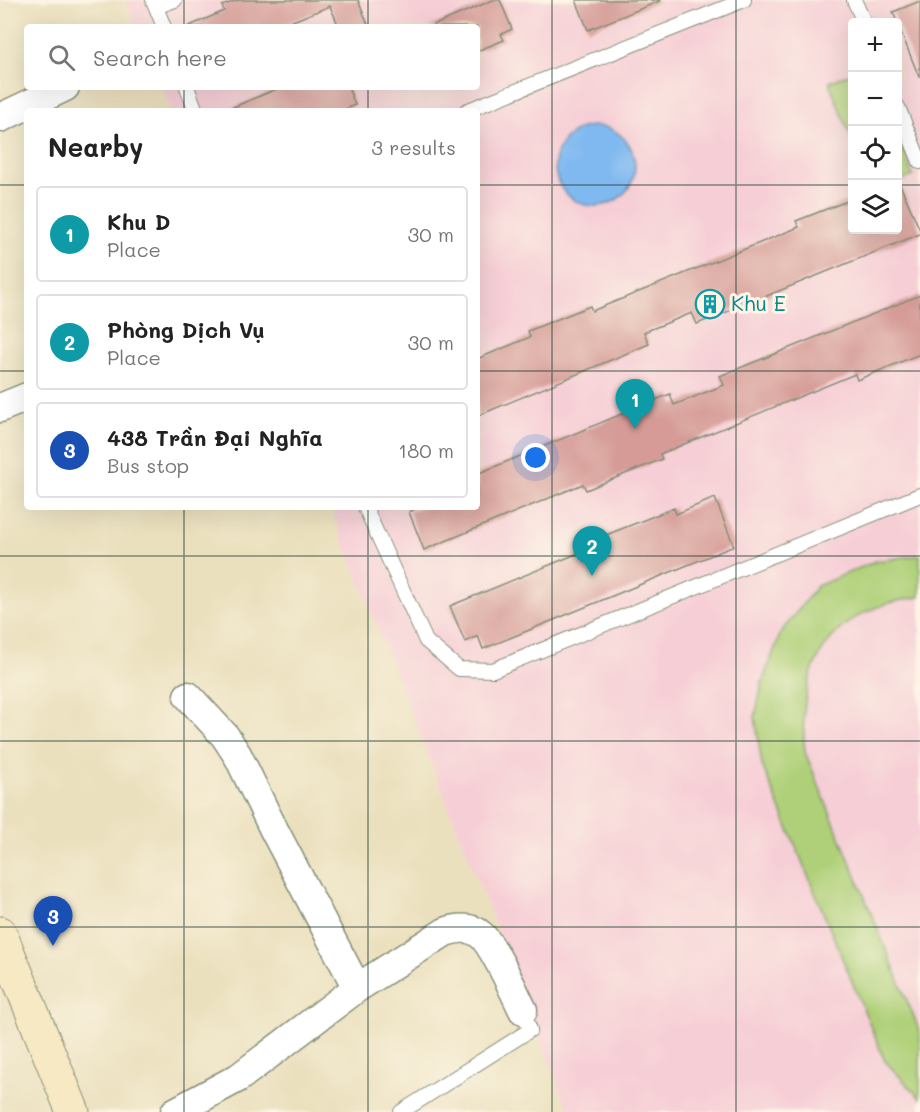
<!DOCTYPE html>
<html lang="en">
<head>
<meta charset="utf-8">
<style>
	:root { --surface:#fff; --page:#f2f2f2; --text:#222; --muted:#767676; --line:#e0e0e0; --accent:#d1495b }
	body { margin:0; font-family:Mali,sans-serif; background:var(--page); color:var(--text) }
	.controls { position:absolute; right:18px; top:18px; display:grid; overflow:hidden; border-radius:6px; box-shadow:0 6px 24px #0002 }
	.controls button { width:54px; height:54px; display:grid; place-items:center; padding:0; border:0; border-bottom:2px solid var(--line); background:var(--surface); color:var(--text); font:30px sans-serif }
	.you { position:absolute; left:536px; top:458px; width:21px; height:21px; margin:-15px; border:4px solid #fff; border-radius:50%; background:#1a73e8; box-shadow:0 0 0 9px #1a73e833 }
	.badge { display:grid; place-items:center; width:39px; height:39px; border-radius:50%; background:var(--accent); color:#fff; font-size:20px; font-weight:700 }
	.pin { position:absolute; translate:-50% -50px; filter:drop-shadow(0 2px 3px #0008) }
	.pin::after { content:''; position:absolute; top:32px; width:21px; height:18px; background:inherit; clip-path:polygon(0 0,100% 0,50% 100%) }
	.list { margin:0; padding:0; list-style:none }
	h2 { display:flex; justify-content:space-between; align-items:center; height:78px; margin:0; padding:0 24px; font-size:26px }
	h2 small { font-size:20px; font-weight:400; color:var(--muted) }
	.list li { display:grid; grid-template-columns:39px 1fr auto; gap:18px; align-items:center; box-sizing:border-box; height:96px; margin:0 12px 12px; padding:0 12px; border:2px solid var(--line); border-radius:6px }
	.list b { display:block; font-size:22px; white-space:nowrap }
	.list p { margin:0; font-size:20px; white-space:nowrap; color:var(--muted) }
	.list em { font-size:20px; font-style:normal; color:var(--muted) }
	.icon { flex:none; width:33px; height:33px; fill:none; stroke:currentColor; stroke-width:2; stroke-linecap:round; stroke-linejoin:round }
	.map { position:relative; flex:none; width:920px; height:1112px; overflow:hidden }
	.search { position:absolute; background:var(--surface); box-shadow:0 6px 24px #0002; left:24px; top:24px; width:456px; height:66px; display:flex; align-items:center; gap:15px; box-sizing:border-box; padding:0 21px; border-radius:6px; color:var(--muted); font-size:22px }
	.panel { position:absolute; background:var(--surface); box-shadow:0 6px 24px #0002; left:24px; top:108px; width:456px; height:402px; border-radius:6px }
	.map>svg:first-child { display:block }
	.built { fill:#f6cfd6; fill-rule:evenodd }
	.green { fill:#afd078; stroke:#678656; stroke-width:1.5 }
	.water { fill:#80b9f0; stroke:#507b92; stroke-width:1.5 }
	.building { fill:#d69b97 }
	.lines { fill:none; stroke-linecap:round; stroke-linejoin:round }
	.lane-casing { stroke:#858e78; stroke-width:16 }
	.street-casing { stroke:#858e78; stroke-width:31 }
	.secondary-casing { stroke:#858e78; stroke-width:35 }
	.lane { stroke:#fff; stroke-width:14 }
	.street { stroke:#fff; stroke-width:28 }
	.secondary { stroke:#f7e9c3; stroke-width:33 }
	.grid { fill:none; stroke:#1f3d34; stroke-width:1.5; stroke-opacity:0.55 }
	.labels { text-anchor:middle; stroke-width:6; stroke-linejoin:round; paint-order:stroke }
	.culture-label { font-size:21px; fill:#0d838f; stroke:#fcf5e5; text-anchor:start }
</style>
</head>
<body>
<div class="map">
<svg width="920" height="1112" viewBox="0 0 920 1112">
	<rect width="100%" height="100%" fill="#fcf5e5"/>
	<filter id="ink" filterUnits="userSpaceOnUse"><feTurbulence type="fractalNoise" baseFrequency=".0167" numOctaves="2"/><feDisplacementMap in="SourceGraphic" scale="12" xChannelSelector="R" yChannelSelector="G"/><feConvolveMatrix kernelMatrix="1 2 1 2 8 2 1 2 1" color-interpolation-filters="sRGB"/></filter>
	<filter id="wash" filterUnits="userSpaceOnUse"><feTurbulence type="fractalNoise" baseFrequency=".008" numOctaves="4" result="noise"/><feDisplacementMap in="SourceGraphic" scale="24" xChannelSelector="R" yChannelSelector="G"/><feGaussianBlur stdDeviation="1.35" result="paint"/><feColorMatrix in="noise" values="0 0 0 0 0 0 0 0 0 0 0 0 0 0 0 0 0 1.4 0 .05"/><feComposite in="paint" operator="in"/></filter>
	<g filter="url(#wash)">
		<rect width="100%" height="100%" fill="#ebe0bd"/>
		<path class="built" d="M 125,0 L 920,0 L 920,1112 L 569,1112 L 330,507 L 477,507 L 477,111 L 171,111 L 161,87 L 477,87 L 477,27 L 136,27 ZM 852,22 L 898,22 L 898,230 L 852,230 Z"/>
		<path class="green" d="M 852,73 L 852,140 L 829,82 Z
			M 898,137 L 913,176 L 898,182 Z
			M 920,555 L 920,597 C 829,608 796,666 805,752 L 920,1032 L 920,1098 L 885,1061 L 762,765 L 755,717 L 763,680 L 781,632 L 817,586 L 876,561 Z"/>
		<path class="water" d="M555 166a40 40 0 1 1 80 0a40 40 0 1 1-80 0Z"/>
		<g id="blocks">
			<path class="building" d="M 238,0 L 358,0 L 369,27 L 339,27 L 330,6 L 278,27 L 187,27 L 224,11 L 222,6 Z
				M 493,0 L 500,0 L 512,29 L 501,34 L 504,40 L 477,51 L 477,27 L 429,27 Z
				M 576,0 L 659,0 L 660,1 L 588,30 Z
				M 920,1 L 920,77 L 919,77 L 893,12 Z
				M 281,87 L 348,87 L 355,105 L 341,111 L 224,111 Z
				M 897,178 L 920,230 L 920,234 L 697,324 L 692,313 L 644,332 L 649,344 L 477,416 L 477,359 L 530,337 L 528,331 L 590,306 L 592,311 L 799,227 L 796,221 L 852,199 L 852,230 L 897,230 Z
				M 920,295 L 920,354 L 857,380 L 855,374 L 660,454 L 662,459 L 586,490 L 583,484 L 424,550 L 409,512 L 420,507 L 477,507 L 477,474 L 670,394 L 674,405 L 724,385 L 720,376 Z
				M 715,498 L 734,546 L 483,649 L 478,636 L 465,642 L 450,606 L 608,541 L 606,535 L 674,508 L 676,514 Z"/>
		</g>
	</g>
	<g filter="url(#ink)">
		<use href="#blocks" fill-opacity="0" stroke="#858e78" stroke-width="1.5"/>
		<g class="lines">
			<g class="lane-casing">
				<path id="lane" d="M 153,0 L 164,27
					M 854,0 L 864,22
					M 156,7 L 175,0
					M 187,87 L 196,111
					M 898,107 L 920,162
					M 466,111 L 744,0
					M 365,507 L 426,641 L 459,669 L 493,670 L 920,495
					M 401,1112 L 530,1030 L 523,1010"/>
			</g>
			<g class="street-casing">
				<path id="street" d="M 0,118 L 65,87
					M 0,408 L 27,397
					M 188,696 L 225,736 L 238,756 L 273,828 L 357,988
					M 175,1112 L 238,1078 L 357,988 L 445,932 C 457,928 471,926 481,935 C 494,946 514,992 523,1010"/>
			</g>
			<g class="secondary-casing">
				<path id="secondary" d="M 0,933 L 73,1112"/>
			</g>
			<use href="#lane" class="lane"/>
			<use href="#street" class="street"/>
			<use href="#secondary" class="secondary"/>
		</g>
	</g>
	<path class="grid" d="M 184,0 L 184,27M 368,0 L 368,27M 552,0 L 552,1112M 736,0 L 736,1112M 184,87 L 184,111M 368,87 L 368,111M 0,185 L 27,185M 477,185 L 852,185M 898,185 L 920,185M 0,371 L 27,371M 477,371 L 920,371M 184,507 L 184,1112M 368,507 L 368,1112M 0,556 L 920,556M 0,741 L 920,741M 0,927 L 920,927"/>
	<defs>
		<g id="building-ring" transform="scale(1.5)"><circle r="9.5" fill="#fcf5e5" stroke="#0f9aa8" stroke-width="1.5"/><path d="M-4-6H4V6H1V3H-1V6H-4ZM-2.5-4.3h1.7v1.8h-1.7ZM.8-4.3h1.7v1.8H.8ZM-2.5-1h1.7V.8h-1.7ZM.8-1h1.7V.8H.8Z" fill="#0f9aa8"/></g>
	</defs>
	<g fill-rule="evenodd">
		<use href="#building-ring" x="710" y="304"/>
	</g>
	<g class="labels">
		<g class="culture-label">
			<text x="731" y="311">Khu E</text>
		</g>
	</g>
</svg>
<div class="controls">
<button>+</button>
<button>−</button>
<button><svg class="icon" aria-label="locate" viewBox="0 0 24 24"><circle cx="12" cy="12" r="6"/><path d="M12 2v4M12 18v4M2 12h4M18 12h4"/></svg></button>
<button><svg class="icon" aria-label="layers" viewBox="0 0 24 24"><path d="M12 4l9 5-9 5-9-5zM3 14l9 5 9-5"/></svg></button>
</div>
<div class="you"></div>
<div class="pin badge" style="left:635px;top:429px;background:#0f9aa8">1</div>
<div class="pin badge" style="left:592px;top:576px;background:#0f9aa8">2</div>
<div class="pin badge" style="left:53px;top:946px;background:#1a4fb4">3</div>
<div class="search"><svg class="icon" aria-label="search" viewBox="0 0 24 24"><circle cx="10" cy="10" r="6"/><path d="M15 15l6 6"/></svg>Search here</div>
<section class="panel">
<h2>Nearby<small>3 results</small></h2>
<ul class="list">
<li><span class="badge" style="background:#0f9aa8">1</span><div><b>Khu D</b><p>Place</p></div><em>30 m</em></li>
<li><span class="badge" style="background:#0f9aa8">2</span><div><b>Phòng Dịch Vụ</b><p>Place</p></div><em>30 m</em></li>
<li><span class="badge" style="background:#1a4fb4">3</span><div><b>438 Trần Đại Nghĩa</b><p>Bus stop</p></div><em>180 m</em></li>
</ul>
</section>
</div>
</body>
</html>
